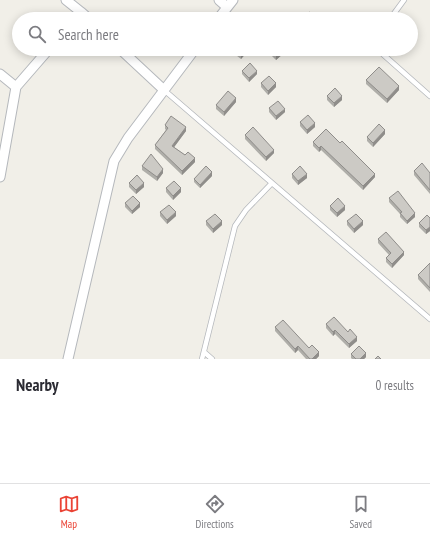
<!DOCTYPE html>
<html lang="en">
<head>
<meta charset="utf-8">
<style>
	:root { --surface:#fff; --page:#f2f2f3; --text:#2b2b33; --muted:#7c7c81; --line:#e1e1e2; --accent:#ea4335 }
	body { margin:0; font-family:"PT Sans Narrow",sans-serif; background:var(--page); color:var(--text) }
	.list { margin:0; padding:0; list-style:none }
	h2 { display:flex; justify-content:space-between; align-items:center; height:52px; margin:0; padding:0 16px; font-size:17px }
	h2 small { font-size:13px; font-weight:400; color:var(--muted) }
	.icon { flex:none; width:22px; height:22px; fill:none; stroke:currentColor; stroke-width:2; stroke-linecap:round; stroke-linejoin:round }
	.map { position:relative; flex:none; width:430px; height:359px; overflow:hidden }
	.search { position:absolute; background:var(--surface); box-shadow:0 2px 10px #0003; left:12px; right:12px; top:12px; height:44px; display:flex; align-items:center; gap:10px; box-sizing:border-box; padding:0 14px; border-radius:22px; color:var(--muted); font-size:15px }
	.sheet { height:124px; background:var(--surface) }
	nav { display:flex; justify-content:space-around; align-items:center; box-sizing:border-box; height:56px; border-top:1px solid var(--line); background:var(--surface); font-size:11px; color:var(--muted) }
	nav a { display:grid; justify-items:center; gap:2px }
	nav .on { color:var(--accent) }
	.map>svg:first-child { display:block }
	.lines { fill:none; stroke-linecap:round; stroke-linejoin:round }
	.service-casing { stroke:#b5b8bc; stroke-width:6 }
	.minor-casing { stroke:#b5b8bc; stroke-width:11 }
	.service { stroke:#fff; stroke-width:4.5 }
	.minor { stroke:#fff; stroke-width:9 }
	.wall { fill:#afaea9 }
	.shaded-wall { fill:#8f8d8a }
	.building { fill:#cccac5; stroke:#8f8d8a }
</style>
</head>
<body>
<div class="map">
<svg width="430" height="359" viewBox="0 0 430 359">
	<rect width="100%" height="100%" fill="#f1efe8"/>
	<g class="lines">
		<g class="service-casing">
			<path id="service" d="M 390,19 L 404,0
				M 377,49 L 430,96
				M 164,90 L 430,319
				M 204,352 L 212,359
				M 202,359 L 235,226 L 246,210 L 272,183"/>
		</g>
		<g class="minor-casing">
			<path id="minor" d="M 66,0 L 81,12 L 75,19
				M 219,0 L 227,7
				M 81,12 L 89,19
				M 218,19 L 233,0
				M 120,49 L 164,90
				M 0,74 L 16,87 L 0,177
				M 16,87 L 49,49
				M 68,359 L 114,161 L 128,138 L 195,49"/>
		</g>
		<use href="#service" class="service"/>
		<use href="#minor" class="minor"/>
	</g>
	<path class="wall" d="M 228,49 L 248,49 L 248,51 L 241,59 Z
		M 269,49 L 284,53 L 276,60 L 269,53 Z
		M 242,71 L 257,74 L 249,82 L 242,74 Z
		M 366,80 L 399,90 L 387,103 L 366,84 Z
		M 261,83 L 276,87 L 268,95 L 261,87 Z
		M 327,96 L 342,100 L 334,107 L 327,100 Z
		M 236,102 L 224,116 L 216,109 L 216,105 Z
		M 269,108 L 285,112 L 276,120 L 269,112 Z
		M 300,122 L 315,127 L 307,134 L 300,126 Z
		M 165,125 L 186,131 L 174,147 L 195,162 L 182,175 L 155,149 L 155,145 L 166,130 L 165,129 Z
		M 385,134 L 373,147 L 367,141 L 367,137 Z
		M 245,135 L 274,153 L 266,161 L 245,139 Z
		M 313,142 L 340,143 L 375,177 L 363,190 L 321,150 L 319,152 L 313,146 Z
		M 142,166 L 163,173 L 157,181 L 142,170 Z
		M 414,171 L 430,173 L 430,194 L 414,175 Z
		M 292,174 L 307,178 L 298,185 L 292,178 Z
		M 212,176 L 200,188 L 194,182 L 194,179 Z
		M 129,183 L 144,187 L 136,194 L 129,187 Z
		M 166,188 L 181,192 L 173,200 L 166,192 Z
		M 389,198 L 415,217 L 407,224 L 400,217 L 400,214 L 389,202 Z
		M 125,203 L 140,207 L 132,214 L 125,207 Z
		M 330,206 L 345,210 L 337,217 L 330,210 Z
		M 160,212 L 176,216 L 167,224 L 160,216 Z
		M 430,218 L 430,231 L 426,234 L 419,227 L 419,223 Z
		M 206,221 L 222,225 L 213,233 L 206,225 Z
		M 347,221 L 363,225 L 354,233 L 347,225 Z
		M 378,239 L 404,255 L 392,268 L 386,262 L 386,258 L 389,255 L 378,243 Z
		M 430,263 L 430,292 L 418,279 L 418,275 Z
		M 326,324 L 348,332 L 357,341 L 349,348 L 335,334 L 333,336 L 326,328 Z
		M 275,327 L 309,348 L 319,356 L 316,359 L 306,359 L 298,350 L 295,353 L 275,331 Z
		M 351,354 L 366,357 L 364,359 L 352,359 L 351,358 Z"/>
	<path class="shaded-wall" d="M 246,49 L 248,49 L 248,51 L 241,59 L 241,55 Z
		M 284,49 L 284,53 L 276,60 L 276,56 Z
		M 257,71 L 257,74 L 249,82 L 249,78 Z
		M 276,83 L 276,87 L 268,95 L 268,91 Z
		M 399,86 L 399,90 L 387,103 L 387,99 Z
		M 342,96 L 342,100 L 334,107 L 334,103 Z
		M 236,98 L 236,102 L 224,116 L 224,112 Z
		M 285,109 L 285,112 L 276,120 L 276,116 Z
		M 315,123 L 315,127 L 307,134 L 307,130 Z
		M 186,127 L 186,131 L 172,150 L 172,146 Z
		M 385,130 L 385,134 L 373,147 L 373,143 Z
		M 321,146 L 321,150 L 319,152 L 319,148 Z
		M 274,150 L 274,153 L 266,161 L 266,157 Z
		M 195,158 L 195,162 L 182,175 L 182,171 Z
		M 163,169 L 163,173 L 157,181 L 157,177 Z
		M 212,172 L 212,176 L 200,188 L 200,185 Z
		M 307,174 L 307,178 L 298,185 L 298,181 Z
		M 375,174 L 375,177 L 363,190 L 363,186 Z
		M 144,183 L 144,187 L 136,194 L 136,190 Z
		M 181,188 L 181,192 L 173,200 L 173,196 Z
		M 140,203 L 140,207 L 132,214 L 132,211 Z
		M 345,206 L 345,210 L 337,217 L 337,213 Z
		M 176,212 L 176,216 L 167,224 L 167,220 Z
		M 415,213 L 415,217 L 407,224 L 407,221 Z
		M 222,221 L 222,225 L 213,233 L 213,229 Z
		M 363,221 L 363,225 L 354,233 L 354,229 Z
		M 430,227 L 430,231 L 426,234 L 426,230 Z
		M 404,252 L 404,255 L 392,268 L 392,264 Z
		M 335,330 L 335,334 L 333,336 L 333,332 Z
		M 357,337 L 357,341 L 349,348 L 349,344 Z
		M 298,346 L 298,350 L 295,353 L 295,349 Z
		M 319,352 L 319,356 L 316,359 L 312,359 Z
		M 366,353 L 366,357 L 364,359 L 360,359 Z"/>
	<path class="building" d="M 309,12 L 318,17 L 317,19 L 306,19 Z
		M 233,49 L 246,49 L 241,55 Z
		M 270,49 L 284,49 L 276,56 Z
		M 250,63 L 257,71 L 249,78 L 242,71 Z
		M 379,67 L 399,86 L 387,99 L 366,80 Z
		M 269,76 L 276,83 L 268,91 L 261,83 Z
		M 335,88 L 342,96 L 334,103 L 327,96 Z
		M 228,91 L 236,98 L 224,112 L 216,105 Z
		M 278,101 L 285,109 L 276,116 L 269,108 Z
		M 308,115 L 315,123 L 307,130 L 300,122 Z
		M 171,116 L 186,127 L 172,146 L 185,155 L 188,152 L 195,158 L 182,171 L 155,145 L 168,128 L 165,125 Z
		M 379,124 L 385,130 L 373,143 L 367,137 Z
		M 253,127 L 274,150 L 266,157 L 245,135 Z
		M 326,129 L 340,143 L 342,141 L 375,174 L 363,186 L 321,146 L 319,148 L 313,142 Z
		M 151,154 L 163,169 L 157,177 L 142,166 Z
		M 422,163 L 430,173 L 430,190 L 414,171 Z
		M 206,166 L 212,172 L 200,185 L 194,179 Z
		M 300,166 L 307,174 L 298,181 L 292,174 Z
		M 137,175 L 144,183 L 136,190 L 129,183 Z
		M 174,181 L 181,188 L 173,196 L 166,188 Z
		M 398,191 L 415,213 L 407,221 L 400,213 L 402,212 L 389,198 Z
		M 133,196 L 140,203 L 132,211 L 125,203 Z
		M 338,198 L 345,206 L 337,213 L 330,206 Z
		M 169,205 L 176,212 L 167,220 L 160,212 Z
		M 215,214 L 222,221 L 213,229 L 206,221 Z
		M 356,214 L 363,221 L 354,229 L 347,221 Z
		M 427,215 L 430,218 L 430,227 L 426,230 L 419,223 Z
		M 386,232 L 404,252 L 392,264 L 386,258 L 391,253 L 378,239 Z
		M 430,263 L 430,288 L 418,275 Z
		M 334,317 L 348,332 L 350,329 L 357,337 L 349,344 L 335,330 L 333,332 L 326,324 Z
		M 283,320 L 309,348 L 312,345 L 319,352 L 312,359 L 310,359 L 298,346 L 295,349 L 275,327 Z
		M 359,346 L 366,353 L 360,359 L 356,359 L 351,354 Z
		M 378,356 L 381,359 L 375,359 Z"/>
</svg>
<div class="search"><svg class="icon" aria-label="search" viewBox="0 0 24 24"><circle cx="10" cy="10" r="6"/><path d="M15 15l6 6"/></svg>Search here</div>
</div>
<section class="sheet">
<h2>Nearby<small>0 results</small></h2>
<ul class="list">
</ul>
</section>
<nav>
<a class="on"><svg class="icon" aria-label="map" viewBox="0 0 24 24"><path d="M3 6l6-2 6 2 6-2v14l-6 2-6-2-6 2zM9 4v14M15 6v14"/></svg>Map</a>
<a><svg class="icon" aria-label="directions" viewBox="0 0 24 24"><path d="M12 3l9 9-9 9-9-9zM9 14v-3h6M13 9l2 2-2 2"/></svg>Directions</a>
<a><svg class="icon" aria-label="saved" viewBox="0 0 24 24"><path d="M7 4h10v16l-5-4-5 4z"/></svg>Saved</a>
</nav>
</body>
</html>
